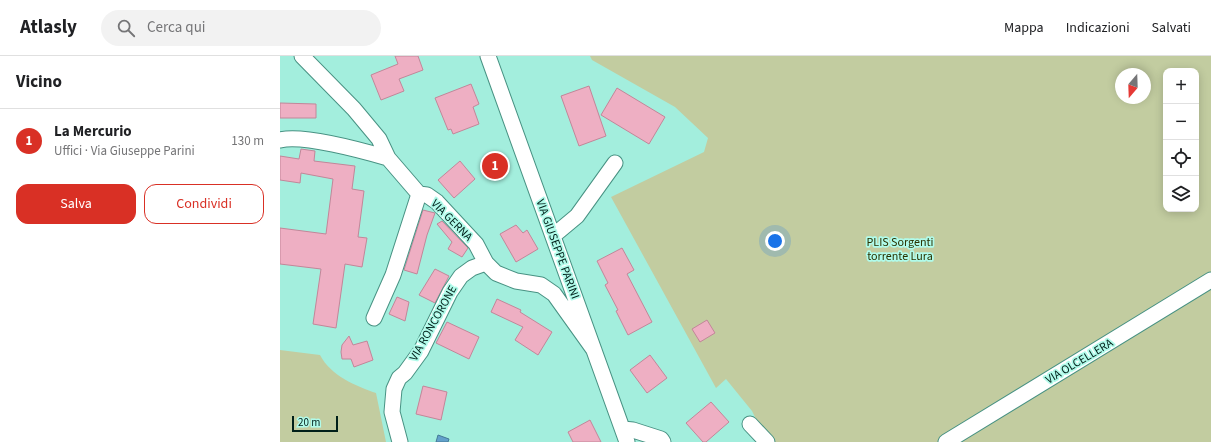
<!DOCTYPE html>
<html lang="it">
<head>
<meta charset="utf-8">
<style>
	:root { --surface:#fff; --page:#f2f2f2; --text:#202124; --muted:#757577; --line:#e0e0e0; --accent:#d93025 }
	body { margin:0; font-family:"Source Sans 3",sans-serif; background:var(--page); color:var(--text) }
	.controls { position:absolute; right:12px; top:12px; display:grid; overflow:hidden; border-radius:8px; box-shadow:0 2px 10px #0003 }
	.controls button { width:36px; height:36px; display:grid; place-items:center; padding:0; border:0; border-bottom:1px solid var(--line); background:var(--surface); color:var(--text); font:20px sans-serif }
	.compass { position:absolute; left:835px; top:12px; width:36px; height:36px; border-radius:50%; background:var(--surface); box-shadow:0 2px 10px #0003; rotate:199deg }
	.scale { position:absolute; left:12px; bottom:10px; width:46px; box-sizing:border-box; padding-left:4px; border:2px solid #001f19; border-top:0; font-size:11px; line-height:14px; white-space:nowrap; color:#001f19; -webkit-text-stroke:3px #b0fbea; paint-order:stroke }
	.you { position:absolute; left:495px; top:185px; width:14px; height:14px; margin:-10px; border:3px solid #fff; border-radius:50%; background:#1a73e8; box-shadow:0 0 0 6px #1a73e833 }
	.badge { display:grid; place-items:center; width:26px; height:26px; border-radius:50%; background:var(--accent); color:#fff; font-size:13px; font-weight:700 }
	.pin { position:absolute; translate:-50% -50%; border:2px solid #fff; box-shadow:0 1px 4px #0006 }
	.list { margin:0; padding:0; list-style:none }
	h2 { display:flex; justify-content:space-between; align-items:center; height:52px; margin:0; padding:0 16px; font-size:17px }
	h2 small { font-size:13px; font-weight:400; color:var(--muted) }
	.list li { display:grid; grid-template-columns:26px 1fr auto; gap:12px; align-items:center; box-sizing:border-box; height:64px; padding:0 16px; border-top:1px solid var(--line) }
	.list b { display:block; font-size:15px; white-space:nowrap }
	.list p { margin:0; font-size:13px; white-space:nowrap; color:var(--muted) }
	.list em { font-size:13px; font-style:normal; color:var(--muted) }
	.actions { display:flex; gap:8px; padding:12px 16px }
	.actions a { flex:1; padding:9px 0; border:1px solid var(--accent); border-radius:12px; text-align:center; font-size:14px; color:var(--accent) }
	.actions .main { background:var(--accent); color:#fff }
	.icon { flex:none; width:22px; height:22px; fill:none; stroke:currentColor; stroke-width:2; stroke-linecap:round; stroke-linejoin:round }
	.map { position:relative; flex:none; width:931px; height:386px; overflow:hidden }
	header { display:flex; align-items:center; gap:24px; box-sizing:border-box; height:56px; padding:0 20px; background:var(--surface); border-bottom:1px solid var(--line) }
	header strong { font-size:19px }
	nav { display:flex; gap:22px; margin-inline-start:auto; font-size:14px }
	.search { width:280px; height:36px; background:var(--page); display:flex; align-items:center; gap:10px; box-sizing:border-box; padding:0 14px; border-radius:22px; color:var(--muted); font-size:15px }
	main { display:flex }
	aside { flex:1; background:var(--surface) }
	.map>svg:first-child { display:block }
	.green { fill:#c2cca0; fill-rule:evenodd }
	.water { fill:#62a1cb; stroke:#457a96 }
	.building { fill:#eeafc3; stroke:#c28699 }
	.lines { fill:none; stroke-linecap:round; stroke-linejoin:round }
	.minor-casing { stroke:#489283; stroke-width:17 }
	.minor { stroke:#fff; stroke-width:15 }
	.labels { text-anchor:middle; stroke-width:3.5; stroke-linejoin:round; paint-order:stroke }
	.street-label { font-size:12px; fill:#001f19; stroke:#b0fbea }
	.park-label { font-size:12px; fill:#2a3200; stroke:#b0fbea }
</style>
</head>
<body>
<header>
<strong>Atlasly</strong>
<div class="search"><svg class="icon" aria-label="search" viewBox="0 0 24 24"><circle cx="10" cy="10" r="6"/><path d="M15 15l6 6"/></svg>Cerca qui</div>
<nav><a>Mappa</a><a>Indicazioni</a><a>Salvati</a></nav>
</header>
<main>
<aside>
<h2>Vicino<small></small></h2>
<ul class="list">
<li><span class="badge">1</span><div><b>La Mercurio</b><p>Uffici · Via Giuseppe Parini</p></div><em>130 m</em></li>
</ul>
<div class="actions"><a class="main">Salva</a><a>Condividi</a></div>
</aside>
<div class="map">
<svg width="931" height="386" viewBox="0 0 931 386">
	<rect width="100%" height="100%" fill="#a3eedd"/>
	<path class="green" d="M 310,0 L 931,0 L 931,386 L 495,386 L 479,369 L 472,355 L 446,323 L 436,332 L 331,141 L 424,96 L 428,82 L 395,51 L 312,4 ZM 886,15 L 916,15 L 916,153 L 886,153 ZM 841,18 L 865,18 L 865,42 L 841,42 Z
		M 0,294 L 40,299 C 51,320 76,330 96,337 L 106,386 L 0,386 Z"/>
	<path class="water" d="M 158,379 L 169,383 L 168,386 L 156,386 Z"/>
	<path class="building" d="M 115,0 L 138,0 L 143,14 L 119,23 L 124,35 L 101,44 L 91,19 L 118,8 Z
		M 191,28 L 199,48 L 193,51 L 199,68 L 173,78 L 171,73 L 168,74 L 155,42 Z
		M 309,30 L 326,80 L 299,90 L 281,40 Z
		M 337,32 L 385,61 L 369,88 L 321,59 Z
		M 0,47 L 36,48 L 36,62 L 0,62 Z
		M 21,93 L 35,95 L 34,105 L 75,110 L 72,133 L 84,135 L 78,181 L 87,182 L 82,211 L 65,208 L 56,272 L 33,268 L 41,213 L 0,208 L 0,172 L 46,178 L 53,123 L 21,117 L 20,127 L 0,124 L 0,100 L 19,103 Z
		M 180,105 L 195,123 L 174,142 L 158,124 Z
		M 143,154 L 155,157 L 147,179 L 137,218 L 124,214 Z
		M 162,165 L 188,192 L 182,201 L 168,193 L 172,186 L 157,168 Z
		M 236,169 L 243,177 L 247,174 L 258,193 L 236,206 L 220,178 Z
		M 342,192 L 354,214 L 347,218 L 372,266 L 348,279 L 336,255 L 338,254 L 325,229 L 328,227 L 317,205 Z
		M 155,213 L 169,220 L 155,247 L 139,239 Z
		M 117,241 L 129,246 L 125,265 L 109,258 Z
		M 217,243 L 241,254 L 240,256 L 272,276 L 258,299 L 235,284 L 243,271 L 211,256 Z
		M 427,264 L 435,277 L 420,286 L 412,273 Z
		M 167,266 L 199,281 L 189,303 L 156,287 Z
		M 69,280 L 73,289 L 87,285 L 93,304 L 74,311 L 71,303 L 62,303 L 61,296 L 62,289 Z
		M 370,299 L 387,322 L 367,337 L 350,314 Z
		M 143,330 L 167,336 L 161,364 L 136,358 Z
		M 431,346 L 449,366 L 426,386 L 423,386 L 406,367 Z
		M 310,364 L 321,386 L 293,386 L 288,376 Z"/>
	<g class="lines">
		<g class="minor-casing">
			<path id="minor" d="M 22,0 L 74,53 L 99,83 L 108,102 L 139,138 L 147,139 L 157,146 L 196,188 L 206,207 L 216,217 L 236,225 L 261,229 L 274,238 L 314,294
				M 208,0 L 347,386
				M 0,84 C 22,78 84,95 108,102
				M 273,180 L 297,160 L 335,107
				M 94,262 L 113,219 L 139,138
				M 470,368 L 487,386
				M 343,373 L 353,374 L 381,383 L 383,386
				M 120,386 L 112,356 L 114,333 L 119,322 L 125,317 L 141,295 L 170,236 L 181,220 L 192,212 L 206,207
				M 666,386 L 931,224"/>
		</g>
		<use href="#minor" class="minor"/>
	</g>
	<g class="labels">
		<g class="street-label">
			<text transform="translate(172 164) rotate(45)" y="4">VIA GERNA</text>
			<text transform="translate(278 193) rotate(70)" y="4">VIA GIUSEPPE PARINI</text>
			<text transform="translate(153 267) rotate(-61)" y="4">VIA RONCORONE</text>
			<text transform="translate(799 305) rotate(-31)" y="4">VIA OLCELLERA</text>
		</g>
		<g class="park-label">
			<text x="620" y="190">PLIS Sorgenti<tspan x="620" dy="14">torrente Lura</tspan></text>
		</g>
	</g>
</svg>
<div class="controls">
<button>+</button>
<button>−</button>
<button><svg class="icon" aria-label="locate" viewBox="0 0 24 24"><circle cx="12" cy="12" r="6"/><path d="M12 2v4M12 18v4M2 12h4M18 12h4"/></svg></button>
<button><svg class="icon" aria-label="layers" viewBox="0 0 24 24"><path d="M12 4l9 5-9 5-9-5zM3 14l9 5 9-5"/></svg></button>
</div>
<svg class="compass" viewBox="-18 -18 36 36"><path d="M0-13l5 13h-10z" fill="#e53935"/><path d="M0 13l5-13h-10z" fill="#757577"/></svg>
<div class="scale">20 m</div>
<div class="you"></div>
<div class="pin badge" style="left:215px;top:110px">1</div>
</div>
</main>
</body>
</html>
